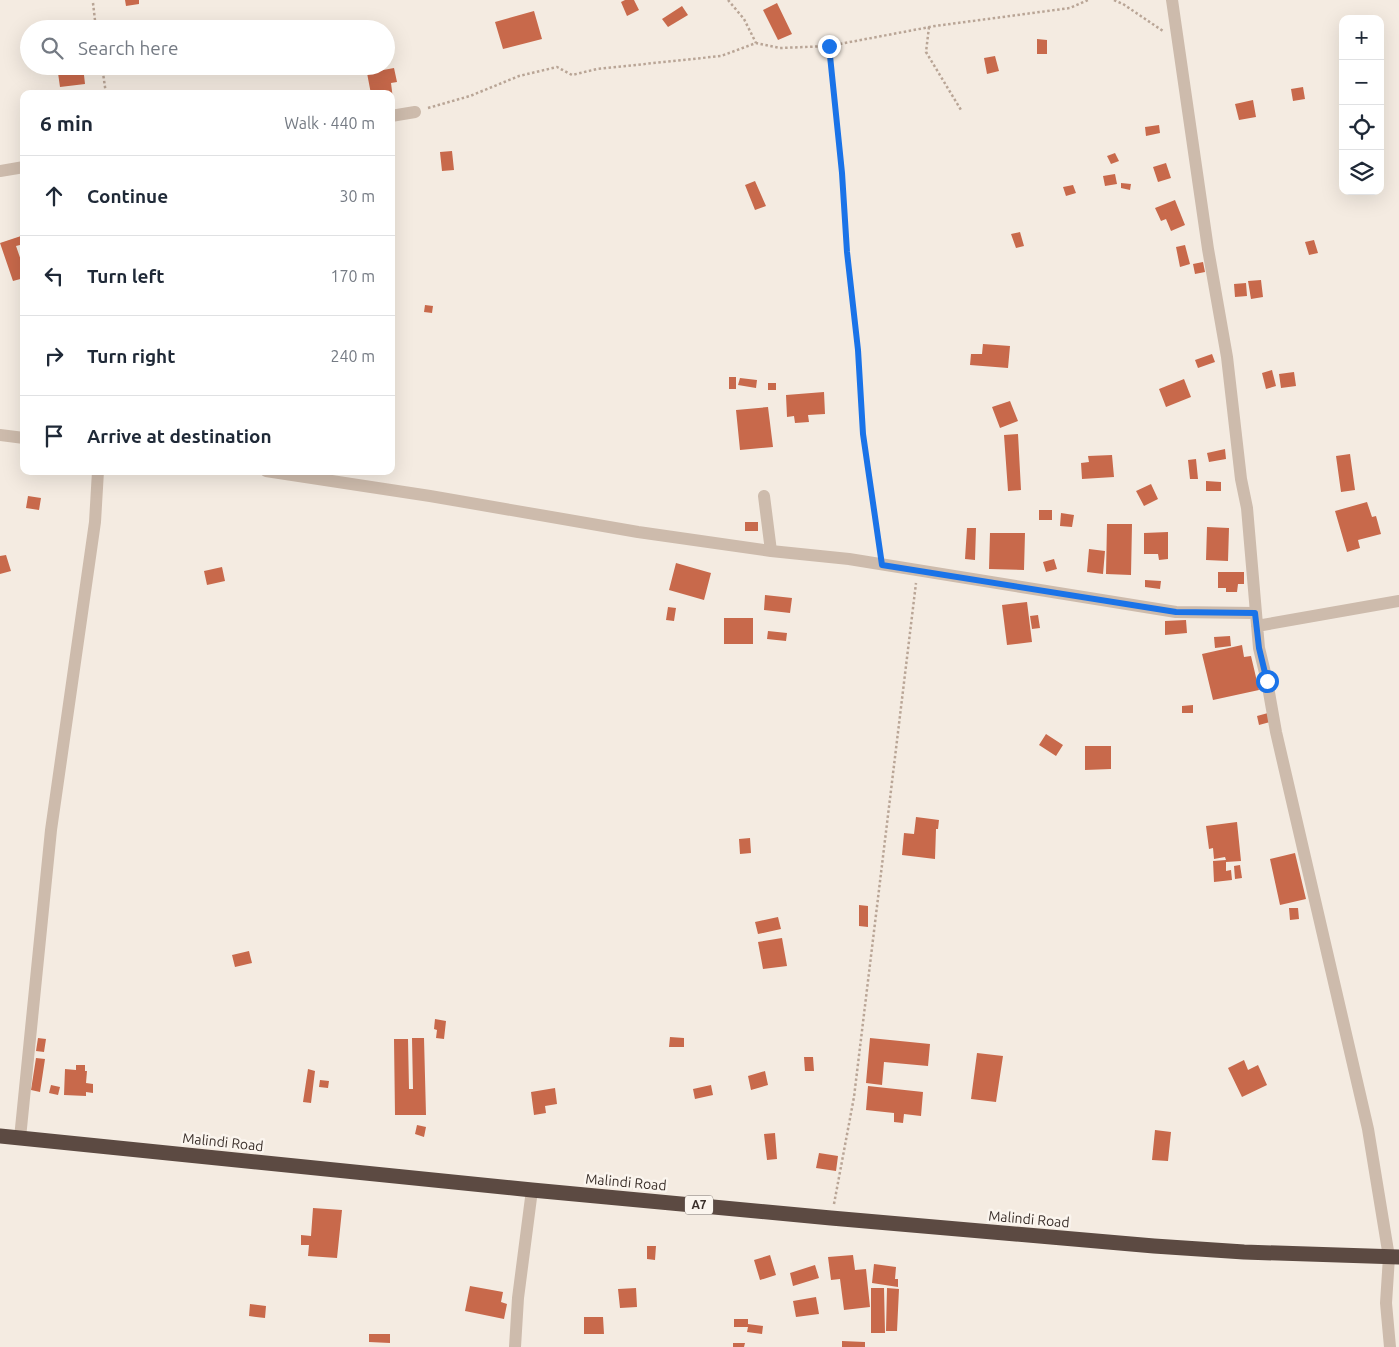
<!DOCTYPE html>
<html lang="en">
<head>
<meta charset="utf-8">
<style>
	:root { --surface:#fff; --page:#f6f6f7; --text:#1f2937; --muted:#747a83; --line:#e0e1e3 }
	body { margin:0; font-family:Ubuntu,sans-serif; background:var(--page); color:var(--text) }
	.controls { position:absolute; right:15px; top:15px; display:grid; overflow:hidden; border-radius:10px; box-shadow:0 5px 20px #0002 }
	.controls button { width:45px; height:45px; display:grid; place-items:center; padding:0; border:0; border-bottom:1px solid var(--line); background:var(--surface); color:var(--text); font:25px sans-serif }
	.stop { position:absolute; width:15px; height:15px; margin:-11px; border:4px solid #1a73e8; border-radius:50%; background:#fff }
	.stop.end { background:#1a73e8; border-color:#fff; box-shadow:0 1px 5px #0008 }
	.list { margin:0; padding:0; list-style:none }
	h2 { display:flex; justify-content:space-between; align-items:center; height:65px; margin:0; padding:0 20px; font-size:21px }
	h2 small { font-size:16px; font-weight:400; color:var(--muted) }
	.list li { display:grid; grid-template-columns:32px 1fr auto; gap:15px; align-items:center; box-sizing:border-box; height:80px; padding:0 20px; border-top:1px solid var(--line) }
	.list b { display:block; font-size:19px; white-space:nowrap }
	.list em { font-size:16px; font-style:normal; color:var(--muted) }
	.icon { flex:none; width:28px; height:28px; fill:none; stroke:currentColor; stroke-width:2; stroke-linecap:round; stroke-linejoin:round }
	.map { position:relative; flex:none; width:1399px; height:1347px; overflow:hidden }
	.search { position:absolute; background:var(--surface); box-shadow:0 5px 20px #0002; left:20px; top:20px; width:375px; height:55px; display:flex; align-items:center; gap:12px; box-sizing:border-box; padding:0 18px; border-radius:28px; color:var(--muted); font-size:19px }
	.panel { position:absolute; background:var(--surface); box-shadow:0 5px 20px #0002; left:20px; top:90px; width:375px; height:385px; border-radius:10px }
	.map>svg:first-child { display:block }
	.building { fill:#c8694b }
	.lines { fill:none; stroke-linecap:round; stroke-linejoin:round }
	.path { stroke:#b9a596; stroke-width:2.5; stroke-dasharray:2.5 2.5; stroke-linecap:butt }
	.street { stroke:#cdbbac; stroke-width:12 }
	.highway { stroke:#5c4a42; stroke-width:15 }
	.route { stroke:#1a73e8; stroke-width:6 }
	.labels { text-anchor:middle; stroke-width:5; stroke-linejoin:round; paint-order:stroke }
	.shield { fill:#fbf5ee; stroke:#756b66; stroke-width:1 }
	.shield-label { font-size:12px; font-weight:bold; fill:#3b302b }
	.street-label { font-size:14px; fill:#3b302b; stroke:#fbf5ee }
</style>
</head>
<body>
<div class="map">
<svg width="1399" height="1347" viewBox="0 0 1399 1347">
	<rect width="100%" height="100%" fill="#f4ebe1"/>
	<path class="building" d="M 125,0 L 139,0 L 139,4 L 126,6 Z
		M 625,0 L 634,0 L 639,10 L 627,16 L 621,2 Z
		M 777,3 L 792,34 L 778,40 L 763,10 Z
		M 682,6 L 688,15 L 668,27 L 662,19 Z
		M 534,11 L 542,39 L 503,49 L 495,22 Z
		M 1037,39 L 1047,40 L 1047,54 L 1037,54 Z
		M 995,56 L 999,71 L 987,74 L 984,58 Z
		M 57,66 L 83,66 L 85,84 L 60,87 Z
		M 394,68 L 397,82 L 391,83 L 393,99 L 391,99 L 391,94 L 371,94 L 367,73 Z
		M 1303,87 L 1305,99 L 1293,101 L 1291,89 Z
		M 1253,100 L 1256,117 L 1239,120 L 1235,104 Z
		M 1159,125 L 1160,133 L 1146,136 L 1145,127 Z
		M 452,151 L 454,170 L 442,171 L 440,152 Z
		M 1115,153 L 1119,161 L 1111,164 L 1107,156 Z
		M 1166,163 L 1171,178 L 1158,182 L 1153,167 Z
		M 1115,174 L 1117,184 L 1105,186 L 1103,176 Z
		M 755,181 L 766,206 L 755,210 L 745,185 Z
		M 1121,183 L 1131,184 L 1130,190 L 1121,188 Z
		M 1073,185 L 1076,193 L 1066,196 L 1063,187 Z
		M 1175,200 L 1185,225 L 1171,231 L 1166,219 L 1161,221 L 1155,208 Z
		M 1020,232 L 1024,246 L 1016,248 L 1011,234 Z
		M 21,236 L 24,244 L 16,246 L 24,269 L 24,278 L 13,281 L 0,243 Z
		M 1314,240 L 1318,253 L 1309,255 L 1305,242 Z
		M 1185,245 L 1190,264 L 1180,267 L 1176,247 Z
		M 1203,262 L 1205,272 L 1195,274 L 1193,264 Z
		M 1261,280 L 1263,297 L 1251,299 L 1248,281 Z
		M 1246,283 L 1247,296 L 1235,297 L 1234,284 Z
		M 425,305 L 433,306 L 432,313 L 424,312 Z
		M 983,344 L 1010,346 L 1008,368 L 970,365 L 971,354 L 982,354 Z
		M 1212,354 L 1215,362 L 1198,368 L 1195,360 Z
		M 1272,370 L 1276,386 L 1266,389 L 1262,373 Z
		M 1294,372 L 1296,386 L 1281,388 L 1279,374 Z
		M 729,377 L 736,377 L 736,389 L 729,389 Z
		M 740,378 L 757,380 L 756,388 L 738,385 Z
		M 1184,379 L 1191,397 L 1166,407 L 1159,389 Z
		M 768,383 L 776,383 L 776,390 L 768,390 Z
		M 824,392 L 825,414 L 808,415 L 809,422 L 795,423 L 794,416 L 787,417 L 786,395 Z
		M 1010,401 L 1018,421 L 1000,428 L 992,407 Z
		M 768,407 L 773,447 L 740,450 L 736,410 Z
		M 1018,434 L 1021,490 L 1008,491 L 1004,435 Z
		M 1225,449 L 1226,459 L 1209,462 L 1207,453 Z
		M 1350,454 L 1355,490 L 1341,492 L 1336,456 Z
		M 1112,455 L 1114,477 L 1082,479 L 1081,463 L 1089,462 L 1088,456 Z
		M 1196,459 L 1198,479 L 1190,479 L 1188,460 Z
		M 1206,481 L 1221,482 L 1221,491 L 1206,491 Z
		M 1151,484 L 1158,499 L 1144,506 L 1136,491 Z
		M 28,496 L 41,498 L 39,510 L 26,508 Z
		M 1367,502 L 1372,517 L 1376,516 L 1381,534 L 1358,540 L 1360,548 L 1347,552 L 1335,511 Z
		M 1039,510 L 1052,510 L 1052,520 L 1039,520 Z
		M 1061,513 L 1074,515 L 1072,527 L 1060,526 Z
		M 745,522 L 758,522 L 758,531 L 745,531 Z
		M 1107,524 L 1132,524 L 1131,575 L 1106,574 Z
		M 1207,527 L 1229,528 L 1228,561 L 1206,560 Z
		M 967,528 L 976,528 L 975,560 L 965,559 Z
		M 1168,532 L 1168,559 L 1159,560 L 1158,554 L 1144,554 L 1144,533 Z
		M 990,533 L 1025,533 L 1024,570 L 989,569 Z
		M 1089,549 L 1105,551 L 1103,574 L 1087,572 Z
		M 6,555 L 11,571 L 0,574 L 0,556 Z
		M 1054,559 L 1057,569 L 1046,572 L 1043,562 Z
		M 676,563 L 711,573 L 704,600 L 669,590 Z
		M 222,567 L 225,581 L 207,585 L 204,571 Z
		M 1218,572 L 1244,572 L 1244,584 L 1238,584 L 1237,592 L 1226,592 L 1226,588 L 1218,588 Z
		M 1145,580 L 1161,581 L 1160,589 L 1145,587 Z
		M 765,595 L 792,598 L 790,613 L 764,610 Z
		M 1027,602 L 1032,642 L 1007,645 L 1002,605 Z
		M 668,607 L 676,608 L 674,621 L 666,620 Z
		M 1038,615 L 1040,628 L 1032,629 L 1030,616 Z
		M 724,618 L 753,618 L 753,644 L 724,644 Z
		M 1186,620 L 1187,633 L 1165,635 L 1165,621 Z
		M 768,631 L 787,633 L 786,641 L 767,639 Z
		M 1230,636 L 1231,646 L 1215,648 L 1214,637 Z
		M 1242,645 L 1244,657 L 1251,656 L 1259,690 L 1213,700 L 1202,654 Z
		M 1193,705 L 1193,713 L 1182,713 L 1182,706 Z
		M 1268,713 L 1270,722 L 1259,725 L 1257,716 Z
		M 1046,734 L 1063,745 L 1056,756 L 1039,745 Z
		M 1085,746 L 1111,746 L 1111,769 L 1085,770 Z
		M 916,817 L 939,820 L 938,829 L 936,829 L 935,859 L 902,855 L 904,833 L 914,834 Z
		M 1237,822 L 1241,861 L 1226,862 L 1226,871 L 1231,870 L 1232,880 L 1214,882 L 1213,861 L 1226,860 L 1225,857 L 1214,859 L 1213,848 L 1209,849 L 1206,826 Z
		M 750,838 L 751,853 L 740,854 L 739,839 Z
		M 1295,853 L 1306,899 L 1280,905 L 1270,859 Z
		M 1240,865 L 1242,878 L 1235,879 L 1234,866 Z
		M 859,905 L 868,906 L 868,927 L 859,926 Z
		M 1289,908 L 1298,908 L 1299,919 L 1290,920 Z
		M 778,917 L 781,929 L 758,934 L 755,922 Z
		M 782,938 L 787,966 L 763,969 L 758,942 Z
		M 249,951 L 252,963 L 235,967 L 232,955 Z
		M 435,1019 L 446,1021 L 444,1039 L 436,1038 L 437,1030 L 434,1029 Z
		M 670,1037 L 684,1038 L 684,1047 L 669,1047 Z
		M 38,1038 L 46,1039 L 44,1052 L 36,1051 Z
		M 412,1038 L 424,1038 L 426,1115 L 395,1115 L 394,1039 L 408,1039 L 409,1089 L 413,1089 Z
		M 870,1038 L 930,1044 L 928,1066 L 884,1062 L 882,1085 L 866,1083 Z
		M 977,1053 L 1003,1056 L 996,1102 L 971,1099 Z
		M 804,1057 L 813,1057 L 814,1071 L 805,1071 Z
		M 36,1058 L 45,1059 L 40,1092 L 31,1090 Z
		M 1244,1060 L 1248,1070 L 1258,1065 L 1267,1085 L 1242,1097 L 1228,1068 Z
		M 76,1065 L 85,1065 L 85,1071 L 87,1071 L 86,1083 L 93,1084 L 93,1093 L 86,1092 L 86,1096 L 64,1095 L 65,1069 L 76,1070 Z
		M 308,1069 L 315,1071 L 311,1103 L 303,1102 Z
		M 765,1071 L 768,1085 L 751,1090 L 748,1076 Z
		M 320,1080 L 329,1081 L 328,1088 L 319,1087 Z
		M 51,1085 L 60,1087 L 58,1095 L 49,1093 Z
		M 711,1085 L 713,1095 L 695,1099 L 693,1089 Z
		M 868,1086 L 923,1092 L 921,1116 L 904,1114 L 903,1123 L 894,1122 L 894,1113 L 866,1110 Z
		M 555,1088 L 557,1104 L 545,1106 L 546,1113 L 534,1115 L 531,1092 Z
		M 417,1125 L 426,1127 L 424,1137 L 415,1134 Z
		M 1155,1130 L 1171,1132 L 1168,1161 L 1152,1160 Z
		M 775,1133 L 777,1159 L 767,1160 L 764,1134 Z
		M 819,1153 L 838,1156 L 836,1171 L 816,1168 Z
		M 313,1208 L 342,1210 L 337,1258 L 308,1256 L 309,1245 L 301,1245 L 301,1235 L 311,1236 Z
		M 647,1246 L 656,1246 L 655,1260 L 647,1259 Z
		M 770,1255 L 776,1275 L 760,1280 L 754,1260 Z
		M 853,1255 L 855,1270 L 866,1269 L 870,1307 L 844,1310 L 840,1279 L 831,1280 L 828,1257 Z
		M 874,1264 L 896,1267 L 895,1279 L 898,1279 L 898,1287 L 872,1283 Z
		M 815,1265 L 819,1278 L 793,1286 L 790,1273 Z
		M 470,1286 L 503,1292 L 501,1302 L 507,1304 L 504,1319 L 465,1311 Z
		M 636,1288 L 637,1307 L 620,1308 L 618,1289 Z
		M 871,1288 L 884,1288 L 885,1333 L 871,1333 Z
		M 887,1288 L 899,1289 L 897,1331 L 886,1331 Z
		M 816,1297 L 819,1314 L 796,1317 L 793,1301 Z
		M 250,1304 L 266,1306 L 265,1318 L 249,1316 Z
		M 584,1317 L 603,1317 L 604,1334 L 584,1334 Z
		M 734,1319 L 748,1319 L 748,1324 L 763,1326 L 762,1334 L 747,1332 L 748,1327 L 734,1327 Z
		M 369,1334 L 390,1334 L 390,1343 L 369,1342 Z
		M 842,1341 L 865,1342 L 865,1347 L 842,1347 Z
		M 733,1343 L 745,1343 L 744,1347 L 733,1347 Z"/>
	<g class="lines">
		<path class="path" d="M 728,0 L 744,19 L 756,43
			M 1114,0 L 1123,4 L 1163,31
			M 93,3 L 96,29
			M 929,27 L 926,52 L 961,110
			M 829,46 L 842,173 L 847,252 L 857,350 L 863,434 L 880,551
			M 102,66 L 106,94
			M 428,108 L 470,96 L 519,76 L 557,67 L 572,75 L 597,69 L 721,56 L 756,43 L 780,48 L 829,46 L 935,26 L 1070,8 L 1088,0
			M 834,1204 L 854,1097 L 916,583"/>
		<path class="street" d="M 1172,0 L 1208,249 L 1227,357 L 1241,479 L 1247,508 L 1259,648 L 1267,681 L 1276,732 L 1368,1129 L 1389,1257 L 1386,1303 L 1390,1347
			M 391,116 L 415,112
			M 0,171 L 24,167
			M 0,435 L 24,438
			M 266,471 L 430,496 L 638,532 L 771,551 L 849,559 L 1176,612 L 1255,613
			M 764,496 L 771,551
			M 1257,626 L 1399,601
			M 20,1138 L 51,830 L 95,522 L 98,471
			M 515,1347 L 518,1298 L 532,1190"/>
		<path class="highway" d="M 0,1136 L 532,1190 L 831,1218 L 1154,1246 L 1244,1252 L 1399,1257"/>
	</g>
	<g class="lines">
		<path class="route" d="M 829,46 L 842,173 L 847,252 L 858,350 L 863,434 L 882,565 L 1176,612 L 1255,613 L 1259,648 L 1267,681"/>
	</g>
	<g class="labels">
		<rect class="shield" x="685" y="1195.5" width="28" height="19" rx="4"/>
		<g class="shield-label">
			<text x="699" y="1209">A7</text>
		</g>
		<g class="street-label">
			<text transform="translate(223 1142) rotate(6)" y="5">Malindi Road</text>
			<text transform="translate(626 1182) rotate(5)" y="5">Malindi Road</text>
			<text transform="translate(1029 1219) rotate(5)" y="5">Malindi Road</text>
		</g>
	</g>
</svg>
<div class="controls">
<button>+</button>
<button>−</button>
<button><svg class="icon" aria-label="locate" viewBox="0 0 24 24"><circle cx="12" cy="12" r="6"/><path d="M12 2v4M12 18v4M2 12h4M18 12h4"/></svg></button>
<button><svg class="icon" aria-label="layers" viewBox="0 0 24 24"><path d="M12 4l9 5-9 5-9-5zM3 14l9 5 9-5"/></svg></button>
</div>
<div class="stop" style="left:1267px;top:681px"></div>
<div class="stop end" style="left:829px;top:46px"></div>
<div class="search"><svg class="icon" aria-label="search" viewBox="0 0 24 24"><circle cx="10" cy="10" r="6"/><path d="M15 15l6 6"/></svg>Search here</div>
<section class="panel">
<h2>6 min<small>Walk · 440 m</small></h2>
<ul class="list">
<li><svg class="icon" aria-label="ahead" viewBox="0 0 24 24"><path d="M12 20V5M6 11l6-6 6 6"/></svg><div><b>Continue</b></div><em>30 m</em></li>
<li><svg class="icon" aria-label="left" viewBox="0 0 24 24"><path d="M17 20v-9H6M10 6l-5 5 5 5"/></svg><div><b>Turn left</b></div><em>170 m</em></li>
<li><svg class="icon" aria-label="right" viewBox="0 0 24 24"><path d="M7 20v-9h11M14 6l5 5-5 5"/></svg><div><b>Turn right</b></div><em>240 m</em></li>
<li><svg class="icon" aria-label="arrive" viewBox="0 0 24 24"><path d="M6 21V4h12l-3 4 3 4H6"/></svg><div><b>Arrive at destination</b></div></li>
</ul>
</section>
</div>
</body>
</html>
